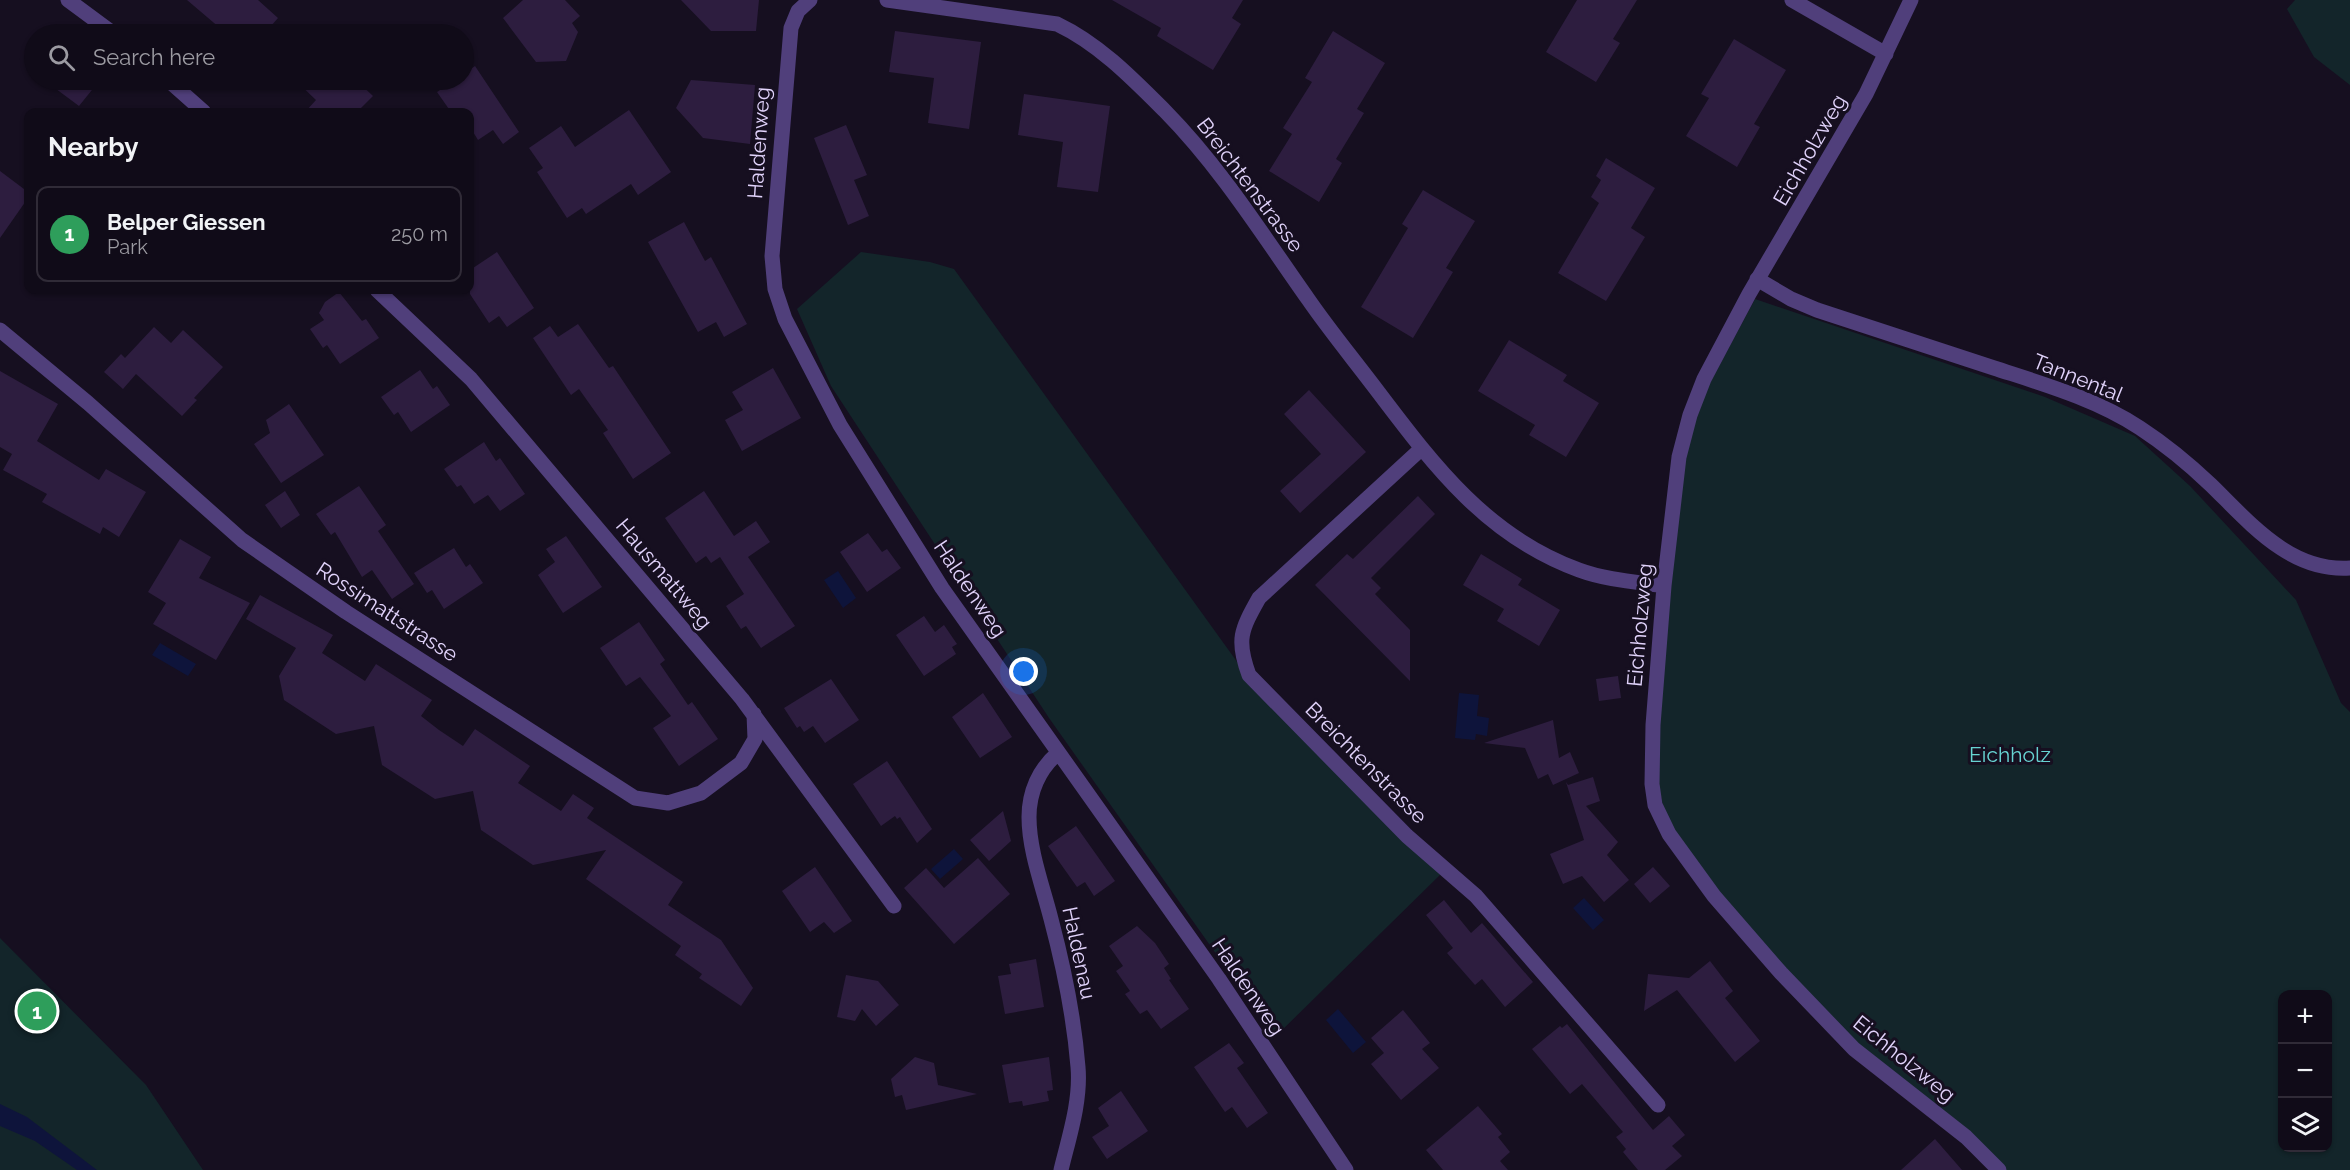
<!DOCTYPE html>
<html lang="en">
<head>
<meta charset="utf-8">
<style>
	:root { --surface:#100b18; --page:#191421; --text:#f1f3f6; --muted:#9c9ba2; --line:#302b37; --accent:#ea580c }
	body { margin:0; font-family:Raleway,sans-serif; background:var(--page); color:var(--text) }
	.controls { position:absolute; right:18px; bottom:18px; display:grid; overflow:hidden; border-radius:12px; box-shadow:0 2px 4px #0004 }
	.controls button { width:54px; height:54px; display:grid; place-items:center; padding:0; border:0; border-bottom:2px solid var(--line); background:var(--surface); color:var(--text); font:30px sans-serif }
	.you { position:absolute; left:1024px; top:672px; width:21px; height:21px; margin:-15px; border:4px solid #fff; border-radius:50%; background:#1a73e8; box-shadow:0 0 0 9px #1a73e833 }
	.badge { display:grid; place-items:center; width:39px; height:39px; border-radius:50%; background:var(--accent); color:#fff; font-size:20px; font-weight:700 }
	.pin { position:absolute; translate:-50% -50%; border:3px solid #fff; box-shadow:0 2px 6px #0006 }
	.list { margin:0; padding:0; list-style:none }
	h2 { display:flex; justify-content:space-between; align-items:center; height:78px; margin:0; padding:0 24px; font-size:26px }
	h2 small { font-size:20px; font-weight:400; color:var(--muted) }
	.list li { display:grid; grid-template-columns:39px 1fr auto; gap:18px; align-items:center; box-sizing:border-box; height:96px; margin:0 12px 12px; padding:0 12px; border:2px solid var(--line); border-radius:12px }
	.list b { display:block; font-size:22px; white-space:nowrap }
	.list p { margin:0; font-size:20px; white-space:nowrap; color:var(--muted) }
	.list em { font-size:20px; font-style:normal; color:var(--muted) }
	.icon { flex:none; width:33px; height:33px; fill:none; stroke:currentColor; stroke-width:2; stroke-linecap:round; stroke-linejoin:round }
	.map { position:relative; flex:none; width:2350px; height:1170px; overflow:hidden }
	.search { position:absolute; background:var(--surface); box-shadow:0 2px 4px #0004; left:24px; top:24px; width:450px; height:66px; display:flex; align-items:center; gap:15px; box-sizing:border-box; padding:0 21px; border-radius:33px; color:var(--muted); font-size:22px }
	.panel { position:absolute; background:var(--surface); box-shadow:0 2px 4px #0004; left:24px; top:108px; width:450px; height:186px; border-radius:12px }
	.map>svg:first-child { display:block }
	.green { fill:#13252a; fill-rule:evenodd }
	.water { fill:#0e143b }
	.building { fill:#2d1d3f }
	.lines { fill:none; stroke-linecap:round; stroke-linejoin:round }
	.minor { stroke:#503f7b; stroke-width:15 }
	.labels { text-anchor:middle; stroke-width:6; stroke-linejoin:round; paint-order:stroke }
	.street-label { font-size:21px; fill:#e1d3fb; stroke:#160f20 }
	.park-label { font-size:21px; fill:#67d3d2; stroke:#160f20 }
</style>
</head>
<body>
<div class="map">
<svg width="2350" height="1170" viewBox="0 0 2350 1170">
	<rect width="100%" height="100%" fill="#160f20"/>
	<path class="green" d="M 2295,0 L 2350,0 L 2350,85 L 2314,57 L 2287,9 Z
		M 861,252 L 930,262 L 954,269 L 1248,677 L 1443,872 L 1275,1037 L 1049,718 L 831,386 L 797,309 Z
		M 1755,299 L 2045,397 L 2135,436 L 2190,486 L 2296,600 L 2341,703 L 2350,712 L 2350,1170 L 1992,1170 L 1887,1077 L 1711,898 L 1665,818 L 1655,765 L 1682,462 L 1696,409 ZM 2282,994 L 2328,994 L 2328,1148 L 2282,1148 Z
		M 0,938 L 146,1085 L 203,1170 L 0,1170 Z"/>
	<path class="water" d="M 838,571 L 856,598 L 843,608 L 824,580 Z
		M 160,643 L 196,664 L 188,676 L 152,655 Z
		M 1459,693 L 1479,695 L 1477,716 L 1489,718 L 1487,736 L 1476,734 L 1475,740 L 1455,738 Z
		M 954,849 L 963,859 L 940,879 L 931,869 Z
		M 1584,898 L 1604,920 L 1593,930 L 1573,908 Z
		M 1338,1009 L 1366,1042 L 1353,1053 L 1326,1020 Z
		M 0,1104 L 27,1117 L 97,1170 L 77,1170 L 35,1141 L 0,1126 Z"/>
	<path class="building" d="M 187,0 L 258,0 L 278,18 L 264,34 L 227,34 Z
		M 523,0 L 565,0 L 580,16 L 572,23 L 578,32 L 566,61 L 536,62 L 503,18 Z
		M 681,0 L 759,0 L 756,31 L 711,31 Z
		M 1112,0 L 1243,0 L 1232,18 L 1241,24 L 1213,70 L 1157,36 L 1161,28 Z
		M 1577,0 L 1637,0 L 1613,39 L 1620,43 L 1596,82 L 1546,52 Z
		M 895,31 L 981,42 L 969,129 L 928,123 L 934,78 L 889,72 Z
		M 1333,31 L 1385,63 L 1357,109 L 1364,113 L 1336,159 L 1342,163 L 1319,202 L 1269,171 L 1292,134 L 1283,128 L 1312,82 L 1305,78 Z
		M 1734,39 L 1786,70 L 1754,124 L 1760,127 L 1737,167 L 1686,136 L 1709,98 L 1701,94 Z
		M 475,66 L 519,132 L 503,144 L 493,130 L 478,140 L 470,127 L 470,112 L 451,112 L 437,92 L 455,80 L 464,80 L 464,74 Z
		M 44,80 L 100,80 L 79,106 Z
		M 295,80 L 356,80 L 373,96 L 357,112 L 305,112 L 316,100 Z
		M 691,80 L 755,85 L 750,144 L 703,138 L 676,108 Z
		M 1024,94 L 1110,106 L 1098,192 L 1057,187 L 1063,142 L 1018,135 Z
		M 629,110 L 671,172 L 638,195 L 631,184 L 586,214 L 582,208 L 567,218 L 537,172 L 543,168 L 529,148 L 561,126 L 575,147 Z
		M 846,125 L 867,175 L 854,180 L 869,216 L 848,225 L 814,138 Z
		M 1606,158 L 1655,188 L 1631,228 L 1645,237 L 1606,301 L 1558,273 L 1599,203 L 1591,197 L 1601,180 L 1596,176 Z
		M 0,171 L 28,192 L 28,198 L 0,238 Z
		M 1423,190 L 1475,221 L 1446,268 L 1453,272 L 1413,338 L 1361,307 L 1408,228 L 1402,224 Z
		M 684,222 L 705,261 L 711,257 L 747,324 L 724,337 L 716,322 L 698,332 L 648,242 Z
		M 497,252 L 534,308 L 507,327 L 499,316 L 489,323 L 470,294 L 470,270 Z
		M 339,292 L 362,321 L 366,319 L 379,338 L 340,364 L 327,345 L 323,348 L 310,329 L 324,320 L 319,313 L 325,302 Z
		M 578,324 L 609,368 L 613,366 L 671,453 L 633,479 L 603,433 L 608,430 L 579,389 L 571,395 L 533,338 L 550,326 L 558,337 Z
		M 154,327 L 171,343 L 183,330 L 223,367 L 194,398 L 197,400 L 182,416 L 136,374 L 123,389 L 104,372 L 121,354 L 125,358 Z
		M 1509,340 L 1567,375 L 1563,381 L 1599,403 L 1566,457 L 1529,435 L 1535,425 L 1478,391 Z
		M 773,368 L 801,418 L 742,451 L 725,420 L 743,410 L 732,392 Z
		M 420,370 L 433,389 L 437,386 L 450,405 L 411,432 L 398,412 L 394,415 L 381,397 Z
		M 0,371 L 58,404 L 37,441 L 99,480 L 106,469 L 146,492 L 119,537 L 103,527 L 100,534 L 42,502 L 47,494 L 3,470 L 12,454 L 0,447 Z
		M 1309,390 L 1366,452 L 1300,513 L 1280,491 L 1321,454 L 1284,414 Z
		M 289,404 L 324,455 L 281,483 L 254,444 L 270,433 L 266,420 Z
		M 484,442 L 496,461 L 500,458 L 525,494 L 500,511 L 488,495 L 474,504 L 461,485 L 457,487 L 444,469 Z
		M 359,486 L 386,525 L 378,531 L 414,584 L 392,599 L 372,570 L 362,577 L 335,532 L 331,535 L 316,514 Z
		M 285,491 L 300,515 L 281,528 L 265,505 Z
		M 704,491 L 734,536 L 756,521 L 770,542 L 748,557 L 795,626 L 761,648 L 746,626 L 741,629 L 726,606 L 744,594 L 720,557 L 711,563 L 706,556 L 696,563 L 665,518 Z
		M 1418,496 L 1435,514 L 1371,578 L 1381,588 L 1375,594 L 1410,630 L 1410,681 L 1315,585 L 1347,554 L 1353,559 Z
		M 868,533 L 882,552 L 887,549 L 901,568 L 867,592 L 840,552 Z
		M 566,536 L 602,587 L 563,613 L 538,575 L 555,562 L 546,549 Z
		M 180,539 L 211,557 L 199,578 L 250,603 L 216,660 L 153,624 L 166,603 L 148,592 Z
		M 454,548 L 466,567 L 470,564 L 483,583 L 444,609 L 432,590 L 427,593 L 414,573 Z
		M 1481,554 L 1522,579 L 1518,585 L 1560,610 L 1539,646 L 1497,621 L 1504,609 L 1463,585 Z
		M 260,595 L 333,635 L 322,653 L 365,681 L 376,664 L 432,700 L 421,716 L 439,730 L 463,746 L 475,729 L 530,766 L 518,783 L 561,811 L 573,794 L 594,808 L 587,818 L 683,882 L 668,905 L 721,940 L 753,988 L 741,1006 L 699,978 L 702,974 L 675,955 L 681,946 L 586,879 L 606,850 L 533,865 L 481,830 L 473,791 L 435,799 L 382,765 L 374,726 L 336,734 L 284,700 L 279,676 L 296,648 L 246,619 Z
		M 924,616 L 935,632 L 944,625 L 957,644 L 952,647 L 956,654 L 924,676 L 896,635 Z
		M 639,622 L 665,660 L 660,664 L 688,705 L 692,702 L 718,739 L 679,766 L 653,728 L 671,716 L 640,677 L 626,686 L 600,648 Z
		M 1618,676 L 1621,698 L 1599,701 L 1596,679 Z
		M 831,679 L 859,720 L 825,743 L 813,726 L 804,732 L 800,726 L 797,728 L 784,708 Z
		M 983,693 L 1012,737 L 980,758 L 952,717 Z
		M 1553,720 L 1559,758 L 1570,752 L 1579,773 L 1553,785 L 1548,774 L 1538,779 L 1525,748 L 1484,743 Z
		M 887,761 L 932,829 L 917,843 L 900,817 L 897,819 L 895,816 L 881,826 L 853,784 Z
		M 1593,777 L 1600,801 L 1586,806 L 1618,842 L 1607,855 L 1629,880 L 1604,902 L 1582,876 L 1563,884 L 1550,854 L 1584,840 L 1566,782 L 1568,785 Z
		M 1003,811 L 1011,841 L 989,861 L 970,840 Z
		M 1076,826 L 1115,881 L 1094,896 L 1085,882 L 1077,887 L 1048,846 Z
		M 978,858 L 1010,894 L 954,944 L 904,888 L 926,868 L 944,888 Z
		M 815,867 L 852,921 L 834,933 L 824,922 L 810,932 L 782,891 Z
		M 1653,867 L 1670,886 L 1650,903 L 1634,884 Z
		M 1444,900 L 1471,933 L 1482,923 L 1533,982 L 1505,1007 L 1482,979 L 1475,985 L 1447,953 L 1453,948 L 1426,915 Z
		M 1137,926 L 1155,943 L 1169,964 L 1164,968 L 1171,979 L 1169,980 L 1189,1009 L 1161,1029 L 1147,1010 L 1140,1014 L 1125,994 L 1130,991 L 1116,971 L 1123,966 L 1109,946 Z
		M 1036,959 L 1044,1007 L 1005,1014 L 998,976 L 1011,974 L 1009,964 Z
		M 1710,961 L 1733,991 L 1725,998 L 1760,1041 L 1735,1062 L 1677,990 L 1644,1011 L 1648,974 L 1689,978 Z
		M 846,975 L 878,981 L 899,1005 L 876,1026 L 862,1009 L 855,1021 L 837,1017 Z
		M 1403,1010 L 1430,1043 L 1422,1049 L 1439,1068 L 1401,1100 L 1371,1064 L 1384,1053 L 1371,1038 Z
		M 1567,1024 L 1653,1130 L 1669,1116 L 1685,1135 L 1672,1146 L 1682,1156 L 1665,1170 L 1638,1170 L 1623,1152 L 1626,1149 L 1616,1137 L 1623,1132 L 1582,1084 L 1570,1094 L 1532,1049 L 1560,1026 L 1562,1028 Z
		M 1229,1043 L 1244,1063 L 1237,1068 L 1268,1113 L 1247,1128 L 1232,1107 L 1225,1112 L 1194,1067 Z
		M 915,1057 L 934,1063 L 938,1085 L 977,1094 L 906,1110 L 902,1095 L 895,1097 L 891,1079 Z
		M 1049,1057 L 1053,1090 L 1047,1091 L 1049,1101 L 1023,1106 L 1022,1101 L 1009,1103 L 1002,1065 Z
		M 1121,1091 L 1148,1131 L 1107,1159 L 1092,1137 L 1109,1126 L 1098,1108 Z
		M 1478,1106 L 1502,1134 L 1498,1137 L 1510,1152 L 1500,1161 L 1508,1170 L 1443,1170 L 1426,1150 Z
		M 1935,1139 L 1962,1170 L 1901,1170 Z"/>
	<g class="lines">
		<path class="minor" d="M 68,0 L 114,34
			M 810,0 L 798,11 L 791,28 L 772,256 L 775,289 L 785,319 L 840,425 L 942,588 L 1219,979 L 1346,1170
			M 887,0 L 1057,24 C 1099,44 1132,78 1165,111 C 1221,168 1262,234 1308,299 C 1330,331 1355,361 1379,393 C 1435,467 1488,537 1579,570 C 1606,580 1636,582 1664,586
			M 1792,0 L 1886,54
			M 1911,0 L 1866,94 L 1749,294 L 1704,379 L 1690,415 L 1679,457 L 1664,586 L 1653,725 L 1652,784 L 1655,805 L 1669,834 L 1714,896 L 1781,973 L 1854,1049 L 1966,1137 L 1999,1170
			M 168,80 L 204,112
			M 1757,279 L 1791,299 L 1817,310 C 1876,329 1935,349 1994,368 C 2043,384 2096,399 2140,428 C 2166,445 2189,464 2211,485 C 2250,523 2290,572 2350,568
			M 377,290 L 471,379 L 742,699 L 894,906
			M 0,330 L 88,403 L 242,540 L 346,612 L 635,798 L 668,803 L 701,793 L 741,763 L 755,739 L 754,714
			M 1421,449 L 1259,598 C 1241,630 1236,640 1249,675 L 1407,836 L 1476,896 L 1658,1105
			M 1058,753 C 1039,769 1029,792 1029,817 C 1029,851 1043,887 1051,919 C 1064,968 1074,1017 1078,1067 C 1081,1101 1069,1137 1061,1170"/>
	</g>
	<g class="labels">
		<g class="street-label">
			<text transform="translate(759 143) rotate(-86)" y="7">Haldenweg</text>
			<text transform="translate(1810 150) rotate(-60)" y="7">Eichholzweg</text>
			<text transform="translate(1250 185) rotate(53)" y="7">Breichtenstrasse</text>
			<text transform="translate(2078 378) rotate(22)" y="7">Tannental</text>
			<text transform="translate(664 574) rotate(50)" y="7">Hausmattweg</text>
			<text transform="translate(970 589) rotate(56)" y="7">Haldenweg</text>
			<text transform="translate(387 612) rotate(33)" y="7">Rossimattstrasse</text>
			<text transform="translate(1640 625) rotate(-85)" y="7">Eichholzweg</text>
			<text transform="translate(1366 763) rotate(45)" y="7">Breichtenstrasse</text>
			<text transform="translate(1079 953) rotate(78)" y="7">Haldenau</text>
			<text transform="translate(1248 987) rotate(56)" y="7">Haldenweg</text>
			<text transform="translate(1904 1059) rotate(39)" y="7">Eichholzweg</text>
		</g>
		<g class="park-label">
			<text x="2010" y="762">Eichholz</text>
		</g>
	</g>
</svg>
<div class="controls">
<button>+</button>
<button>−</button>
<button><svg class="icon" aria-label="layers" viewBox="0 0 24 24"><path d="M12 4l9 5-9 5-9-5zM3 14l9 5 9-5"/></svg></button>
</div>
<div class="you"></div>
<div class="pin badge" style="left:37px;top:1011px;background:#2e9e5b">1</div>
<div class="search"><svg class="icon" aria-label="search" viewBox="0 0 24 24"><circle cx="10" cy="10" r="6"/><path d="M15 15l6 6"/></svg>Search here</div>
<section class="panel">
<h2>Nearby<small></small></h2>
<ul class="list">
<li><span class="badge" style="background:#2e9e5b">1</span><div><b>Belper Giessen</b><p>Park</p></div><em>250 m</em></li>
</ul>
</section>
</div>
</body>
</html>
